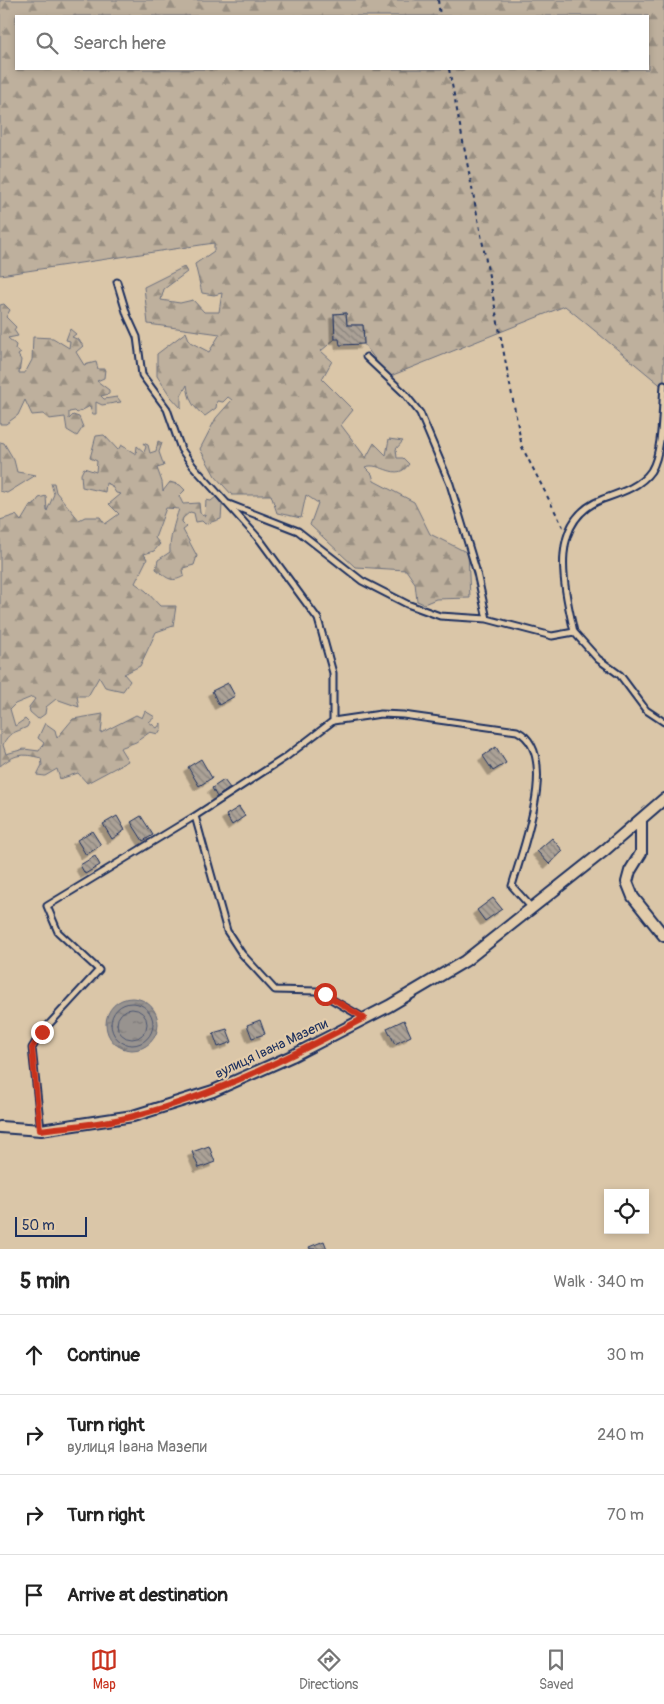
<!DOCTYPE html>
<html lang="en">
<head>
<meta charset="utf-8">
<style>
	:root { --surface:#fff; --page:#f6f6f6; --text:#222; --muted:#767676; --line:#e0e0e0; --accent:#c8321e }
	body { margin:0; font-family:Pangolin,sans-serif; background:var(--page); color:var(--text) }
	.controls { position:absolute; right:15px; bottom:15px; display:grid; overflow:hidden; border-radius:0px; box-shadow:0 2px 8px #0003 }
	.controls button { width:45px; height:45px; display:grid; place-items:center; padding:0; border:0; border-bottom:1px solid var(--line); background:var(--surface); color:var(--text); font:25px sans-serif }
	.scale { position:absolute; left:15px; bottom:12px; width:72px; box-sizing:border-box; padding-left:5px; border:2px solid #1b2f5e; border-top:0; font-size:14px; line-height:18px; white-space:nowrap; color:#1b2f5e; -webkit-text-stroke:4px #e2ccab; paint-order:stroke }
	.stop { position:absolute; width:15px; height:15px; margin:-11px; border:4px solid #c8321e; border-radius:50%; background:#fff }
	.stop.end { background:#c8321e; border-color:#fff; box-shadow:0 1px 5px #0008 }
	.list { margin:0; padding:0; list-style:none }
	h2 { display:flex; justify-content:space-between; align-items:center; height:65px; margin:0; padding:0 20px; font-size:21px }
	h2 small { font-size:16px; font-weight:400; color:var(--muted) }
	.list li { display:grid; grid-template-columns:32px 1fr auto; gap:15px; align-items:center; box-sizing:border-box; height:80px; padding:0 20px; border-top:1px solid var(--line) }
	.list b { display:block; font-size:19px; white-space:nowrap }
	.list p { margin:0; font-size:16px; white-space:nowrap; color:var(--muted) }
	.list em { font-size:16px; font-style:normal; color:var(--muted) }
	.icon { flex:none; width:28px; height:28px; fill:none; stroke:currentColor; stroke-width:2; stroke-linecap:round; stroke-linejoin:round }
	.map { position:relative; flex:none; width:664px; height:1249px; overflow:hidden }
	.search { position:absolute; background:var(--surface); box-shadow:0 2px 8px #0003; left:15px; right:15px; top:15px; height:55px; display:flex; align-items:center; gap:12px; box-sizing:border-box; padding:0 18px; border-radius:0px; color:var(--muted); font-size:19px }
	.sheet { height:385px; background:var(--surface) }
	nav { display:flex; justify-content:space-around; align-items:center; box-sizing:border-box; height:70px; border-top:1px solid var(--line); background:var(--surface); font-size:14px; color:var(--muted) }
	nav a { display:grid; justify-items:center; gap:2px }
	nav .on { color:var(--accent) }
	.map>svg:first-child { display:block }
	.forest { fill:url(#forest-firs); stroke:#6c707e; fill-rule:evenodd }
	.water { fill:url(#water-ripples); stroke:#666b7b }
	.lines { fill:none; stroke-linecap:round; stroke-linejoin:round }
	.shore { stroke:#4d5772; stroke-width:1 }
	.building { fill:url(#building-back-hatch); stroke:#1b2f5e; filter:url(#shadow) }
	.service-casing { stroke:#1b2f5e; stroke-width:9 }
	.minor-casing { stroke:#1b2f5e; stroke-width:14 }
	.path { stroke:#1b2f5e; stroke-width:2; stroke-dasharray:4 4; stroke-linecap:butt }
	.service { stroke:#e2ccab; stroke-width:5 }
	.minor { stroke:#e2ccab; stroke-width:10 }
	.route { stroke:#c8321e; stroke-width:6 }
	.labels { text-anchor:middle; stroke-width:4.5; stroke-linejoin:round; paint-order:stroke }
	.street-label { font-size:14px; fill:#1b2f5e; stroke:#e2ccab }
</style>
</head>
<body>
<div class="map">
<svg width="664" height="1249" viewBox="0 0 664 1249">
	<defs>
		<pattern id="forest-firs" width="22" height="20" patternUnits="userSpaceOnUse" patternTransform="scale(1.25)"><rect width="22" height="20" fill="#beb09d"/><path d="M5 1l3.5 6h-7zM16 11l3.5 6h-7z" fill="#9a9083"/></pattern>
		<pattern id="water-ripples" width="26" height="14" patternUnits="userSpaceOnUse" patternTransform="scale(1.25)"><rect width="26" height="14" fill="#98938f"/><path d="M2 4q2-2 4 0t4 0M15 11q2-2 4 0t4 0" fill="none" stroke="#7b7878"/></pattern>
		<pattern id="building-back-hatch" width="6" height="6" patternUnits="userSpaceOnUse" patternTransform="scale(1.25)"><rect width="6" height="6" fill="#aba196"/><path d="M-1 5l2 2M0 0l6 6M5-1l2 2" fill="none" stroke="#8a847e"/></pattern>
		<filter id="shadow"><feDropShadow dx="-4.5" dy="4.5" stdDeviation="0" flood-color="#0004"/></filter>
	</defs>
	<rect width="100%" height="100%" fill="#dac6a8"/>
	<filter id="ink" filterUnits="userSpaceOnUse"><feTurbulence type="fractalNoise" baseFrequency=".02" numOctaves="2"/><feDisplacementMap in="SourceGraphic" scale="10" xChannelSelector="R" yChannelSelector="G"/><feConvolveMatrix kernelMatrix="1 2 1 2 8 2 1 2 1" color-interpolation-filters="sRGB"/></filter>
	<g filter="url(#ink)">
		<path class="forest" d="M 0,0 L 664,0 L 664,388 L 565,306 L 388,377 L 364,344 L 363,325 L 347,325 L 346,313 L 334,314 L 335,339 L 321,351 L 332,361 L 322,379 L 353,410 L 341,425 L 366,458 L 374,443 L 386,455 L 389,439 L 403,441 L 396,449 L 397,458 L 403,458 L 409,464 C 396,483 381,461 365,467 L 372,474 L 374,481 L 414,502 L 430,534 L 468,553 L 470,598 L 436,599 L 424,604 L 417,601 L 415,583 L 406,570 L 355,567 L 310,525 L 318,503 L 306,495 L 301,518 L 277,513 L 271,495 L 232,495 L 215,476 L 200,449 L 216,418 L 232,400 L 228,397 L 223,402 L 217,401 L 216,408 L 205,416 C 193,408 189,400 187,385 L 181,396 L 181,408 L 171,397 L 157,376 L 157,354 L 186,332 L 190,342 L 209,352 L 220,334 L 148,324 L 144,287 L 184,267 L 187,272 L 164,289 L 161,300 L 180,303 L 193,300 L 204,312 L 219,312 L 222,293 L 214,295 L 202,293 L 195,264 L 214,251 L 214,243 L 0,275 ZM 16,16 L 648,16 L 648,69 L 16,69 Z
			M 4,304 L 10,310 L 6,317 L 16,327 L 14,330 L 18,336 L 8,338 L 16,345 L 15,349 L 21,353 L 18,355 L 21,360 L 19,373 L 25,373 L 32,360 L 33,337 L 53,338 L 69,348 L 70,341 L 66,340 L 70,329 L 76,334 L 72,337 L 79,340 L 83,346 L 76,352 L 84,365 L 96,362 L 98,369 L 105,369 L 104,378 L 97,381 L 109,390 L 109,394 L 101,396 L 104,399 L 117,397 L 121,402 L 102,405 L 96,402 L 96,414 L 92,414 L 90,406 L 77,413 L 75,411 L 69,412 L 69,419 L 73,415 L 79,417 L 83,427 L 77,436 L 67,430 L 65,417 L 49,419 L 43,414 L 32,415 L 25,400 L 18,415 L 6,424 L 0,424 L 0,305 Z
			M 104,435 L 118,450 L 121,445 L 136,454 L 137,446 L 144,452 L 146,447 L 143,443 L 148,445 L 150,453 L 156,451 L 158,441 L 162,443 L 159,452 L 164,466 L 157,468 L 162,482 L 163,491 L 170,482 L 180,485 L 185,490 L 179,496 L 183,504 L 199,503 L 200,513 L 205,516 L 206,500 L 211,501 L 216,497 L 222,505 L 221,519 L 205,524 L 202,521 L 196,522 L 194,513 L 190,512 L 183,518 L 182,522 L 187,527 L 183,530 L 197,556 L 194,565 L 183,568 L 184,576 C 171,584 166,577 156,569 L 158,560 L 170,552 C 169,541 175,520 179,509 L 166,508 L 155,538 L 160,544 L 154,551 L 144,554 L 147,559 L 135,583 L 146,591 L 160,606 L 176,606 L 173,626 L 156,632 L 140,666 L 124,674 L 130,681 L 123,691 L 105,687 L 99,677 L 88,696 L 77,696 L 79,707 L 56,699 L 46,707 L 45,714 L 38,719 L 30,712 L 29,707 L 35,699 L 32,697 L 15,704 L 10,709 L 15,726 L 25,719 L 29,723 L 27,727 C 15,733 8,732 3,745 L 6,754 L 24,749 L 39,751 L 44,743 L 38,738 L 45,723 L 55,730 L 57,738 L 73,719 L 103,714 L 101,733 L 136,715 L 142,718 L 145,711 L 155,717 L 149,722 L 157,728 L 161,723 L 161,729 L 158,734 L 150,732 L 136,742 L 120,748 L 128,761 L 87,783 L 78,773 L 60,779 L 57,769 L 45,776 L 37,775 L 42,765 L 41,758 C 22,753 15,754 0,766 L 0,520 L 16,515 L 21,521 L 30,506 L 34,505 L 39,498 L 46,496 L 47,511 L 54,494 L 51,483 L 54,483 L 56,492 L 79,520 L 85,517 L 100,517 L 105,524 L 119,514 L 109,504 L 121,494 L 116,493 L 111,485 L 106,483 L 105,492 L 82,487 L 81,474 L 84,468 L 96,472 L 97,461 L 90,458 L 96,436 Z
			M 0,442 L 4,443 L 14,460 L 17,472 L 36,475 L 7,493 L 0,491 Z"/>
		<path class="water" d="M106 1024a26 26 0 1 1 52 0a26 26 0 1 1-52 0Z"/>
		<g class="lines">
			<path class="shore" d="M111 1024a21 21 0 1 1 42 0a21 21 0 1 1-42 0Z
				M117 1024a15 15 0 1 1 30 0a15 15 0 1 1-30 0Z"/>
		</g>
		<path class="building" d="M 346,313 L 347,325 L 363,325 L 364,344 L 340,345 L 339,339 L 335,339 L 334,314 Z
			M 228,683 L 235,696 L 219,705 L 212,691 Z
			M 496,747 L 506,763 L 493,771 L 483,756 Z
			M 201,759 L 212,778 L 199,786 L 188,767 Z
			M 224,780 L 230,788 L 217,797 L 212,788 Z
			M 239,807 L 245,816 L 232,825 L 226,815 Z
			M 117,816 L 125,830 L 112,839 L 103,824 Z
			M 141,816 L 153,835 L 143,841 L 131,822 Z
			M 92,831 L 101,845 L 86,855 L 77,840 Z
			M 552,838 L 563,851 L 549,864 L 537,851 Z
			M 95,856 L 100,865 L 85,874 L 80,865 Z
			M 493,898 L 502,909 L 485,921 L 477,910 Z
			M 260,1020 L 265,1034 L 252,1038 L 247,1025 Z
			M 404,1020 L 411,1036 L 395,1044 L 387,1028 Z
			M 227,1029 L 232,1042 L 218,1047 L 213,1033 Z
			M 209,1146 L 215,1162 L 199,1168 L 192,1152 Z
			M 324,1241 L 327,1249 L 310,1249 L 309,1247 Z"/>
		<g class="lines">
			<g class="service-casing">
				<path id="service" d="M 117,282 L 127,315 L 137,337 L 142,375 L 167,409 L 181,449 L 193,466 L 260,540 L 318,619 L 333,673 L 333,721
					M 366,357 L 404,393 L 420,413 L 450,484 L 477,573 L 487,619
					M 226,503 L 298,531 L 362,581 L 407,604 L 440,616 L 487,619 L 552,636 L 574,632 L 598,659 L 620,675 L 646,710 L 664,722
					M 574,632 C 564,587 547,520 603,499 C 620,493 640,487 651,471 C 663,452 662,408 664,385
					M 195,816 L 286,757 L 333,721 L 381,714 L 403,715 L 517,731 C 561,753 522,850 512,886 L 531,907
					M 41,1130 L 32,1048 L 42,1032 L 99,970 L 58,932 L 47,906 L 195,816 L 227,931 L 242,954 L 275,990 L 317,991 L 364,1018"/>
			</g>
			<g class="minor-casing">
				<path id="minor" d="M 641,819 L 641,853 L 630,871 L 627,882 L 633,897 L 664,936
					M 0,1127 L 41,1130 L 133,1116 L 213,1091 L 292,1056 L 389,1006 L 465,961 L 605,850 L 664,799"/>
			</g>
			<path class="path" d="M 438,0 L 440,16
				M 449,69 L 522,447 L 563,527"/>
			<use href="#service" class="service"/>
			<use href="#minor" class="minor"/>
		</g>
	</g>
	<g class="lines" filter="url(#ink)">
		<path class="route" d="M 42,1032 L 32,1048 L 40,1130 C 72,1126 104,1124 134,1116 C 216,1095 290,1057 364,1018 L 325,994"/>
	</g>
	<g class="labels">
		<g class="street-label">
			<text transform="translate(271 1048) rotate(-25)" y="5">вулиця Івана Мазепи</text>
		</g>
	</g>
</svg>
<div class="controls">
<button><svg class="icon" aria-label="locate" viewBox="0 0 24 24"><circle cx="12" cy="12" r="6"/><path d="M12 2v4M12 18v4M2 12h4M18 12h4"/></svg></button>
</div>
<div class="scale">50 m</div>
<div class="stop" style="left:325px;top:994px"></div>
<div class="stop end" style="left:42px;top:1032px"></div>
<div class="search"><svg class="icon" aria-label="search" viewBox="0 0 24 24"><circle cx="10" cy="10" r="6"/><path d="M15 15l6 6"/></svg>Search here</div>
</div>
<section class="sheet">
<h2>5 min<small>Walk · 340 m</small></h2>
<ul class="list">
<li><svg class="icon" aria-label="ahead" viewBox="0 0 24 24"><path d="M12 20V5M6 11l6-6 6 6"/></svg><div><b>Continue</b></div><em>30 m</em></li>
<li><svg class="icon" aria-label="right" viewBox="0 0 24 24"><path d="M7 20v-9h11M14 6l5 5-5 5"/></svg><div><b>Turn right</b><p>вулиця Івана Мазепи</p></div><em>240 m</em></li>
<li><svg class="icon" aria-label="right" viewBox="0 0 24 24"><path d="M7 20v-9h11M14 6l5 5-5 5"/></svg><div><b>Turn right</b></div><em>70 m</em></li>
<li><svg class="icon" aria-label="arrive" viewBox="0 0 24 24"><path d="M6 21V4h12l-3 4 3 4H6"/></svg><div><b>Arrive at destination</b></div></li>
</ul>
</section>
<nav>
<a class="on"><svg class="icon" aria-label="map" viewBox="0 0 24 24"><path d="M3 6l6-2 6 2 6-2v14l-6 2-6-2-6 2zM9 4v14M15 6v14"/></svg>Map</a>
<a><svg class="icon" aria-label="directions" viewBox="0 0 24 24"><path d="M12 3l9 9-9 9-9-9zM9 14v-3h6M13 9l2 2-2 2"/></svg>Directions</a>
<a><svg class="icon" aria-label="saved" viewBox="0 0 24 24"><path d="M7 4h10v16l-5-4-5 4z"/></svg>Saved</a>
</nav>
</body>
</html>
